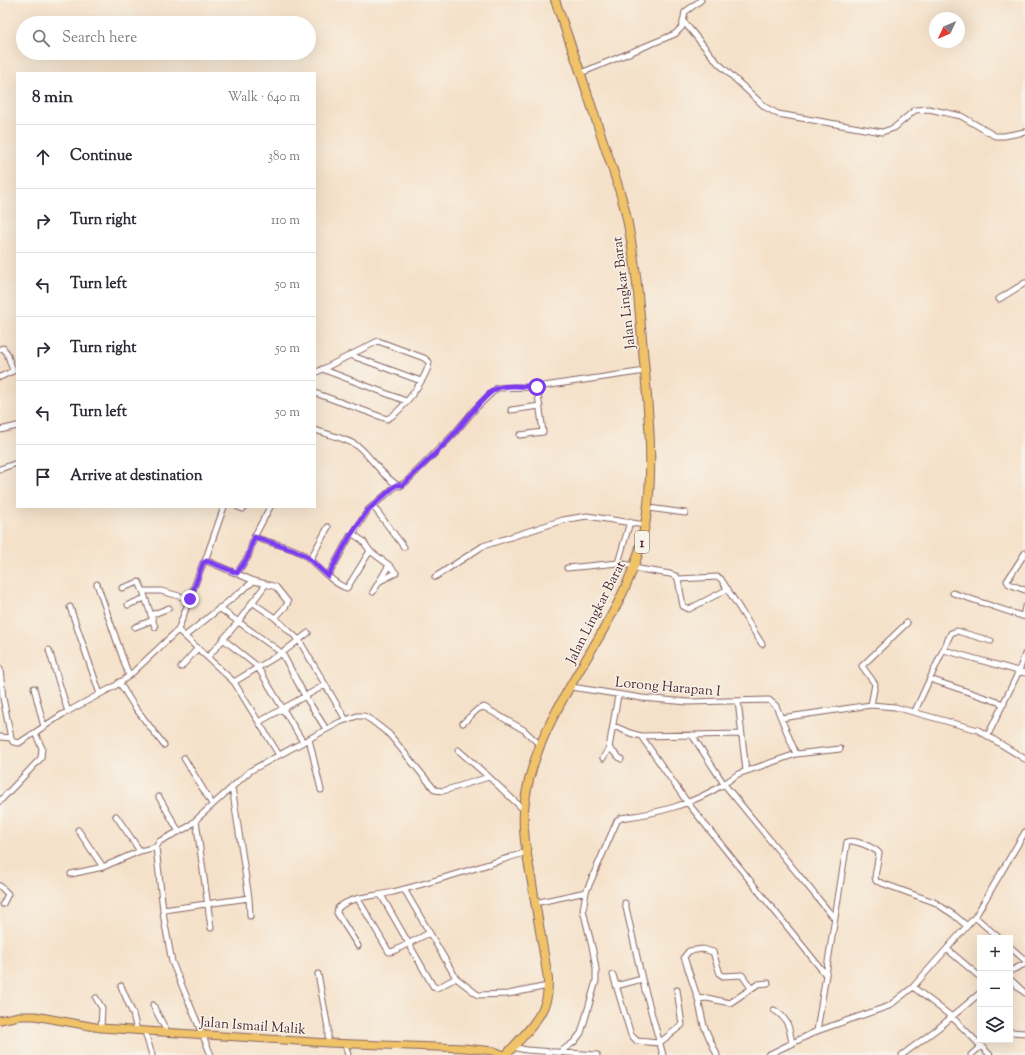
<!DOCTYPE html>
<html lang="en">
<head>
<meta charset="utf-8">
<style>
	:root { --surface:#fff; --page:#f2f2f3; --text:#2b2b33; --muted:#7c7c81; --line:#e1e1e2 }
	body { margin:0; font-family:"Sorts Mill Goudy",serif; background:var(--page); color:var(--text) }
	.controls { position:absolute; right:12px; bottom:12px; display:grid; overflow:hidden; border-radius:0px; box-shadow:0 4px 16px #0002 }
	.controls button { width:36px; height:36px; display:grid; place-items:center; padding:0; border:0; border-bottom:1px solid var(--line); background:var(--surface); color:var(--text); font:20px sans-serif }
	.compass { position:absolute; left:929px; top:12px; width:36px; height:36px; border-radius:50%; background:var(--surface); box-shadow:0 4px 16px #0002; rotate:226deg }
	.stop { position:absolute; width:12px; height:12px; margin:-9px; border:3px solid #7c3aed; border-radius:50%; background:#fff }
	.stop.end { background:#7c3aed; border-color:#fff; box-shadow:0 1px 4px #0008 }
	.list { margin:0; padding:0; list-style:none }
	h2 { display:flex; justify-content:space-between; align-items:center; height:52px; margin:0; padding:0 16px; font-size:17px }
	h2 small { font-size:13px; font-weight:400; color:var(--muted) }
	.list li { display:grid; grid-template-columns:26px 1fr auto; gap:12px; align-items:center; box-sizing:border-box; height:64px; padding:0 16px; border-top:1px solid var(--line) }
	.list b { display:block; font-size:15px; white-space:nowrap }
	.list em { font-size:13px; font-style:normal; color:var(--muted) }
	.icon { flex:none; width:22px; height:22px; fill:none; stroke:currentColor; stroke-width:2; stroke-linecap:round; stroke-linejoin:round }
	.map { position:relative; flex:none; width:1025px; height:1055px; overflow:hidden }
	.search { position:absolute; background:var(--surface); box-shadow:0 4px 16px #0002; left:16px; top:16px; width:300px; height:44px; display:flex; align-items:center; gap:10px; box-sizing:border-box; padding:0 14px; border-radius:22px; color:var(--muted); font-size:15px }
	.panel { position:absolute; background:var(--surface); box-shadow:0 4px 16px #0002; left:16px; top:72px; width:300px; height:436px; border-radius:0px }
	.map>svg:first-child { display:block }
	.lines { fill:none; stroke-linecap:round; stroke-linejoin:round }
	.minor-casing { stroke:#866362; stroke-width:7 }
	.major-casing { stroke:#866362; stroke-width:9 }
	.highway-casing { stroke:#866362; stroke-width:10 }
	.minor { stroke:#fff; stroke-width:5 }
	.major { stroke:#f0c369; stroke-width:7 }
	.highway { stroke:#f0c369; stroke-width:8 }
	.route { stroke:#7c3aed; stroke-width:5 }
	.labels { text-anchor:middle; stroke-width:3; stroke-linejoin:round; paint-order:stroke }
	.shield { fill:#f7f3e8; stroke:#7e5f64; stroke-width:1 }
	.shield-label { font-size:13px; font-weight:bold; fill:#4a1f2b }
	.street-label { font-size:14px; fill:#4a1f2b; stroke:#f7f3e8 }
</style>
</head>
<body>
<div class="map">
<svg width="1025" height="1055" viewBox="0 0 1025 1055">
	<rect width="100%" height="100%" fill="#f7f3e8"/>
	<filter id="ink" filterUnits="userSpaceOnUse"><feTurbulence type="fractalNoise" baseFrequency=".025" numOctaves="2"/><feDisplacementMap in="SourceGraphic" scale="8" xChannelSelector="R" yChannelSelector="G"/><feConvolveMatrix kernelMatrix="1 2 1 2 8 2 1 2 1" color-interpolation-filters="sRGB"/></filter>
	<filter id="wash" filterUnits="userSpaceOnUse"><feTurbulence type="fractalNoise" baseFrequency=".012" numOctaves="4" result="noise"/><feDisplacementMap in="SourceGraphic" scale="16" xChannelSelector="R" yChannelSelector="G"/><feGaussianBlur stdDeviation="0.9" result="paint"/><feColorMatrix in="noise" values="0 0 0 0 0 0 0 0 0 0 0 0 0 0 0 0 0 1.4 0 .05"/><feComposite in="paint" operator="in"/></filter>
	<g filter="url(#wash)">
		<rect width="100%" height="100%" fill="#f5e1c9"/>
	</g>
	<g filter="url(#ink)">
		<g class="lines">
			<g class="minor-casing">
				<path id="minor" d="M 684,22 L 717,62 L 765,107 L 778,114 L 882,132 L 894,128 L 915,110 L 929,109 L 961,116 L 995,136 L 1004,136 L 1025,132
					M 581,73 L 675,34 L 682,27 L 685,12 L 701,0
					M 999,299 L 1025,283
					M 0,349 L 3,348 L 7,353 L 13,371 L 0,377
					M 350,355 L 421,381
					M 322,369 L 406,401
					M 315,373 L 378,341 L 424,358 L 429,362 C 428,376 401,413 387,419 L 315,393
					M 511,410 L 540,406
					M 0,430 L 17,426
					M 315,430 C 329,435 347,438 359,447 C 370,456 387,482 400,486 L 406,482 L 453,435 L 475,409 L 497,388 L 537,387 L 645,371
					M 520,435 L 543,432 L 537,387
					M 0,469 L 17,463
					M 373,506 L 404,547
					M 238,507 L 243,509
					M 649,508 L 685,513
					M 630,522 L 618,563 L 634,566
					M 353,534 L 368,510 L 397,485
					M 254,537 C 271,544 293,546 307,557 C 317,565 334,585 347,588 L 370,551 L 363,541 L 353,534 L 350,536 L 328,576
					M 370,551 L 389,565 L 373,592
					M 1025,553 L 1007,581 L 1009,584 L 1025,590
					M 310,560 L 328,527
					M 205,561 L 224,507
					M 567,568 L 618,563
					M 633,568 L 670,574 L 676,576 L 678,579 L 718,577 L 721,579 L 762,644
					M 237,573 L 248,557 L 254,537 L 270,507
					M 435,577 L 483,546 L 563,520 L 587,516 L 645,525
					M 678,579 L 683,606 L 689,609 L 728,589
					M 380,581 L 396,573 L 389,565
					M 97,584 L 129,676
					M 266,584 L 276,587 L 288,602 L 286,606 L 275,618
					M 122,588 L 139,582 L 143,591
					M 953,593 L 1025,617
					M 252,602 L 275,618 L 299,640 L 346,720
					M 128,605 L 145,598
					M 70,607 L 100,694
					M 219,608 L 282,653 L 305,696 L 326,729
					M 151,615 L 169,608
					M 1023,616 L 1025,607
					M 135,627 L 153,620
					M 155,627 L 143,591 L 161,591 L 190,599
					M 178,630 L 234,682 L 279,755
					M 185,636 L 254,581
					M 223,639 L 257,666 L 303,742
					M 49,650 L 68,712
					M 944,650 L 1025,673
					M 181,667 L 198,648
					M 0,669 L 3,698 L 11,738 L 13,742 L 19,743 L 63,714 L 115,686 L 129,676 L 178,630 L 203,563 L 207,561 L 254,581 L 266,584 L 238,622 L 208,657
					M 930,679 L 1004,704
					M 119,682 L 134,706 L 164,745
					M 234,682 L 282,653 L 308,633
					M 571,687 L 642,698 L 688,702 L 769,700 L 776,706 L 796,754 L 840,749
					M 34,688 L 44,727
					M 738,701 L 746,771
					M 871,705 L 875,684 L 862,666 L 907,623
					M 915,711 L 951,633 L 957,631 L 991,641
					M 781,718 L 871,705 L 895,707 L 978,730 L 1025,759
					M 259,722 L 325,685
					M 463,723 L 478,709 L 484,707 L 524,730 L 540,745
					M 614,726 L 630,733 L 641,736 L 742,734
					M 692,735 L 724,784 L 738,774 L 796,754
					M 988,735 L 1019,671 L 1025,654
					M 641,736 L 687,802 L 826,975
					M 0,737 L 11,738
					M 309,739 L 321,790
					M 609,748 L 621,759
					M 458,750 L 489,777
					M 184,758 L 212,804
					M 603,758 L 609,748 L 618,695
					M 159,797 L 179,832
					M 0,801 L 41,758 L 42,748 L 35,733
					M 116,816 L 140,851
					M 196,820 L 211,928
					M 78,830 L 103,867
					M 156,847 L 164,919 L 172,962 L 211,1055
					M 71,874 L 103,867 L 140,851 L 156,847 L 160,841 L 188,827 L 250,771 L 340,722 L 357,716 L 364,716 L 371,720 L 389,734 L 435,790 L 443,791 L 489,777 L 524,810
					M 0,886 L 8,894 L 3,904
					M 381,895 L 433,986 L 437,988 L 456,978 L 404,889
					M 249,898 L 250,916
					M 358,899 L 389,952 L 394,951 L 429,933
					M 535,903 L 586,892 L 617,821 L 621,818 C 659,813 691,805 724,784 L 834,918
					M 625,903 L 642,979 L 663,1055
					M 163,910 L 249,898 L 232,787
					M 975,917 L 999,938
					M 358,946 L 337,913 L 338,908 C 353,895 375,897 393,892 C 438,881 482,866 527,852
					M 1010,947 L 1025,960
					M 947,949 L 980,977
					M 1010,971 L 1025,964
					M 318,974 L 328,1028 L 328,1043
					M 613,975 L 631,1035 L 637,1041 L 659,1043 L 682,1025 L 677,990
					M 456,978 L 478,995 L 508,994 L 548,986
					M 1010,979 L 1025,993
					M 121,986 L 133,1014 L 137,1031
					M 616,986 L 642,979
					M 913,987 L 952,1017 L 990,1055
					M 96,998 L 102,1008 L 101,1028
					M 698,999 L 684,957 L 689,951 L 703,949 L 713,952 L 720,974 L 723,976 L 742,975 L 751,988
					M 153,1005 L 167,1032
					M 774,1010 C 788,1018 790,1029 792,1044
					M 817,1031 L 847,842 C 854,839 873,847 879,853 L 875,877 L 876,881 L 934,902 L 954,915 L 967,926
					M 145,1032 L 152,1055
					M 1010,1032 L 1025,1033
					M 345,1044 L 348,1055
					M 513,1047 L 526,1050 L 597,1055
					M 560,1052 L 574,1042 L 581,1033 L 596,981 L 596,969 L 593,951 L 583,910 L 586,892
					M 717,1055 L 704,1026 L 698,999 L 707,998 L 730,1003 L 758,984 L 768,983
					M 768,1055 L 817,1031 L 889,1006 L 913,987 L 975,917 L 1025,832
					M 902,1055 L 941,1026 L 980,993
					M 971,1055 L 981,1046"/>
			</g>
			<g class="major-casing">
				<path id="major" d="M 0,1020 L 19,1016 L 35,1016 L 101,1028 L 328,1043 L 464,1048 L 494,1051 L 504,1055"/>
			</g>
			<g class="highway-casing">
				<path id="highway" d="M 506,1055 C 520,1039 539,1022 546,1001 C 548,994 548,986 548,979 C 543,947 537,915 532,883 C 527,856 521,828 525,801 C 538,705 619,634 642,540 C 655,485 650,429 645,372 C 640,322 638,274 628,224 C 623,196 612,168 603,141 C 588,94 572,47 555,0"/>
			</g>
			<use href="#minor" class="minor"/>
			<use href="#major" class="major"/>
			<use href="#highway" class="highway"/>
		</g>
	</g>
	<g class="lines" filter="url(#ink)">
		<path class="route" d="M 190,599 L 203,563 L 207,561 L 237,573 L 248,557 L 254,537 L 294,550 L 306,556 L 328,576 L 350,536 L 368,510 L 396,485 L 403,485 L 406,482 C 422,466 439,451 454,434 C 463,424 485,392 498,388 C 510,384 525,387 537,387"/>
	</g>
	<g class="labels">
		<rect class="shield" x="635" y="531" width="14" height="22" rx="3"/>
		<g class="shield-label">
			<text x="642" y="547">1</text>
		</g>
		<g class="street-label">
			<text transform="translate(623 293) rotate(-97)" y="5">Jalan Lingkar Barat</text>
			<text transform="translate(595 612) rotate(-63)" y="5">Jalan Lingkar Barat</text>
			<text transform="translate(668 686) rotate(5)" y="5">Lorong Harapan I</text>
			<text transform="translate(253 1025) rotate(4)" y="5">Jalan Ismail Malik</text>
		</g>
	</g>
</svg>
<div class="controls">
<button>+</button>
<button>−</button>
<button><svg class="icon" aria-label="layers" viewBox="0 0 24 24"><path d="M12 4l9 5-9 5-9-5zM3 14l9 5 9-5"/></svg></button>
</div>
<svg class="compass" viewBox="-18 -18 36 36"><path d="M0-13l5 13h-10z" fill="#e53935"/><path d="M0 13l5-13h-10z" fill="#7c7c81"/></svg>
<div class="stop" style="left:537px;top:387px"></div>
<div class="stop end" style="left:190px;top:599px"></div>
<div class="search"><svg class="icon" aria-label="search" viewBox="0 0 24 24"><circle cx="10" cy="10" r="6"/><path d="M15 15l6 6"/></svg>Search here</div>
<section class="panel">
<h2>8 min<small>Walk · 640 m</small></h2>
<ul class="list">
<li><svg class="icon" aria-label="ahead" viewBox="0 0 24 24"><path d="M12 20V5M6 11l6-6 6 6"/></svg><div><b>Continue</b></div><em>380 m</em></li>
<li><svg class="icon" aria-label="right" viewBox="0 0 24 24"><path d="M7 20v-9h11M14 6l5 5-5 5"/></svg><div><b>Turn right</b></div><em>110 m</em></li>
<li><svg class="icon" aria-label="left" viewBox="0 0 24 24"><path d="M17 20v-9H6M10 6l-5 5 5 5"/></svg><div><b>Turn left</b></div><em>50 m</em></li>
<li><svg class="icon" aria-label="right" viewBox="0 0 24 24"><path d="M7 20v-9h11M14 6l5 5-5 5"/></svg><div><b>Turn right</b></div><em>50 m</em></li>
<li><svg class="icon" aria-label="left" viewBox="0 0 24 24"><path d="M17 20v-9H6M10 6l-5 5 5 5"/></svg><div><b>Turn left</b></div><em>50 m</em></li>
<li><svg class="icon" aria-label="arrive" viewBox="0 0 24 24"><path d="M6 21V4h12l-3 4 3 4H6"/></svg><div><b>Arrive at destination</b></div></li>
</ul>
</section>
</div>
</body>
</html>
